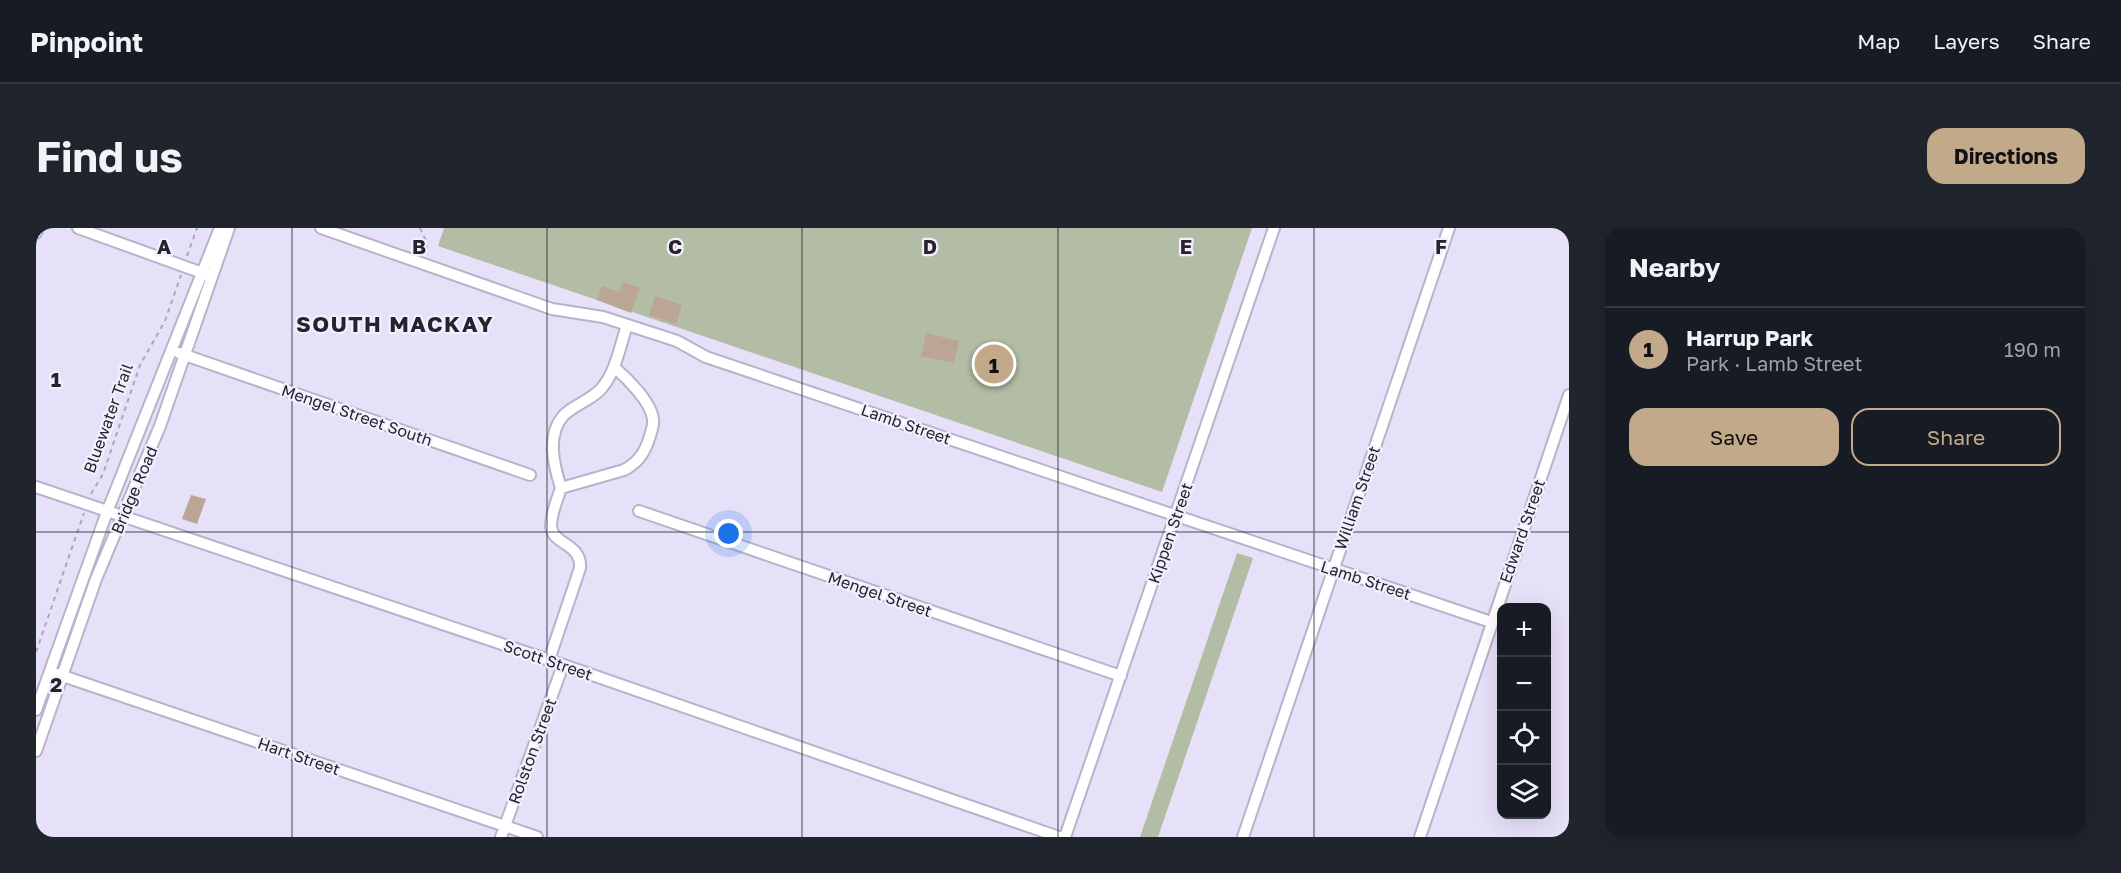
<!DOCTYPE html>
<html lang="en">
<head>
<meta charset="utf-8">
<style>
	:root { --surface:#171b24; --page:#20242c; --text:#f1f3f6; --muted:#9ea1a6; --line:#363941; --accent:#c2a98a }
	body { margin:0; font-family:"Golos Text",sans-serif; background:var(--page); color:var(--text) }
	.controls { position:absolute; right:18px; bottom:18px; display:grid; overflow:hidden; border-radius:12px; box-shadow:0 6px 24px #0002 }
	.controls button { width:54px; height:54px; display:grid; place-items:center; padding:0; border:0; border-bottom:2px solid var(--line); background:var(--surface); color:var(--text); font:30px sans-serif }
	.you { position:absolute; left:693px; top:306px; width:21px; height:21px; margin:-15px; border:4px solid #fff; border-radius:50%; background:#1a73e8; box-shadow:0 0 0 9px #1a73e833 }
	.badge { display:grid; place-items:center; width:39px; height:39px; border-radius:50%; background:var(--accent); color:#111; font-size:20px; font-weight:700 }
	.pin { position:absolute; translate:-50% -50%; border:3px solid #fff; box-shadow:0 2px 6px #0006 }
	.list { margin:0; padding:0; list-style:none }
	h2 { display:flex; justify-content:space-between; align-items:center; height:78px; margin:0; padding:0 24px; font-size:26px }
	h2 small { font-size:20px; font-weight:400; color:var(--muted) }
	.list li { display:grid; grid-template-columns:39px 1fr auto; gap:18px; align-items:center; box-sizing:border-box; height:84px; padding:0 24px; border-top:2px solid var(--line) }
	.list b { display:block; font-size:22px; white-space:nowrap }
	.list p { margin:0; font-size:20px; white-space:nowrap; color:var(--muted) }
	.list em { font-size:20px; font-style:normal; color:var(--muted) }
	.actions { display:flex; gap:12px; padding:18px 24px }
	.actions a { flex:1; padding:14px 0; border:2px solid var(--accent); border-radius:18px; text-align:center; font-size:21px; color:var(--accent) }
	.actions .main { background:var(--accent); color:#111 }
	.icon { flex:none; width:33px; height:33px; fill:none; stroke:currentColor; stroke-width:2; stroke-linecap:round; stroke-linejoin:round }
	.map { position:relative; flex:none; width:1533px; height:609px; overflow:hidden; border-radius:18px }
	header { display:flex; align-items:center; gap:36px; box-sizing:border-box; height:84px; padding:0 30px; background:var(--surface); border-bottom:2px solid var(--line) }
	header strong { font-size:28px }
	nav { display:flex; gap:33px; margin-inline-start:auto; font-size:21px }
	.intro { display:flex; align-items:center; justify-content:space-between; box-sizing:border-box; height:144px; padding:0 36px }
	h1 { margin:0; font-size:42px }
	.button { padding:15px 27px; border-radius:18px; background:var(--accent); color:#111; font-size:21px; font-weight:700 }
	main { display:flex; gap:36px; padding:0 36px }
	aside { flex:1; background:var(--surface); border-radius:18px; box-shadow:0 6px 24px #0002 }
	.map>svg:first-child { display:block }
	.green { fill:#b3bca4 }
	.building { fill:#bba695 }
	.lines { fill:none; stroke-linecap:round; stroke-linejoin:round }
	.minor-casing { stroke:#b9b2ca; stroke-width:14 }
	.path { stroke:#aba5b9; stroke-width:2; stroke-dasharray:4.5 4.5; stroke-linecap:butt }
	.minor { stroke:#fff; stroke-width:10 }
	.grid { fill:none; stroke:#26232c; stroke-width:1.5; stroke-opacity:0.55 }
	.labels { text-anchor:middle; stroke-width:4.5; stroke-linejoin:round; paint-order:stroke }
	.street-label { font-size:16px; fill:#26232c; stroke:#f3effe }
	.district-label { font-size:22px; font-weight:bold; letter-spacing:1.5px; fill:#26232c; stroke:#f3effe }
	.grid-label { font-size:20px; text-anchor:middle; font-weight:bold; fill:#26232c; stroke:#f3effe; stroke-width:4.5; stroke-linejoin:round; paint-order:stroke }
</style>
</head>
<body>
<header>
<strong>Pinpoint</strong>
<nav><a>Map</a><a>Layers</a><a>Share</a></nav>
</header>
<div class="intro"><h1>Find us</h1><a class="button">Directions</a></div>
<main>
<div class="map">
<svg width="1533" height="609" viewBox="0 0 1533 609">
	<rect width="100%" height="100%" fill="#e7e0f9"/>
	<path class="green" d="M 408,0 L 1216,0 L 1126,264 L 402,18 Z
		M 1201,325 L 1217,330 L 1122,609 L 1104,609 Z"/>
	<path class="building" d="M 587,54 L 604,60 L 595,85 L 561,72 L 566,58 L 583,64 Z
		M 619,68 L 646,77 L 640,96 L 613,87 Z
		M 890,105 L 923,113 L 918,135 L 885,128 Z
		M 155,267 L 170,271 L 161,296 L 146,291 Z"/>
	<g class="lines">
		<g class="minor-casing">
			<path id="minor" d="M 42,0 L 172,47
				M 285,0 L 516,81 L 567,89 L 641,113 L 670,129 L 1455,394
				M 0,5 L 2,0
				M 143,125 L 494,247
				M 578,139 C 591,150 615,174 617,191 C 618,199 614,207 612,214 C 607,227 601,235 588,242 L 525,260 C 518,238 510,208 527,188 C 537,177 554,173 565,161 C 580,144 584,118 591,97
				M 0,259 L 513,432 L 1023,609
				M 603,283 L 1085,448
				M 513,432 L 544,340 C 546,315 516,317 515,298 C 515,286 521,272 525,260
				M 21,446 L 501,609
				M 0,482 L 71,284 L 184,0
				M 0,523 L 60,351 L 124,198 L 193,0
				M 465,609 L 527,437
				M 1029,609 L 1238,0
				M 1207,609 L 1413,0
				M 1384,609 L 1533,167"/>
		</g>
		<path class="path" d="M 384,0 L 390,13 L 391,26
			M 151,28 L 161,0
			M 55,266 L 67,246 L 104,137 L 129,93 L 145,47
			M 0,424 L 48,285"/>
		<use href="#minor" class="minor"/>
	</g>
	<path class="grid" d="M 256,0 L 256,609M 511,0 L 511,609M 766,0 L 766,609M 1022,0 L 1022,609M 1278,0 L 1278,609M 0,304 L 1533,304"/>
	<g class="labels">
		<g class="street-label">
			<text transform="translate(321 187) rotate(19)" y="6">Mengel Street South</text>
			<text transform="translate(72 190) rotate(-70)" y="6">Bluewater Trail</text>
			<text transform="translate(870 196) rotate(19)" y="6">Lamb Street</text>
			<text transform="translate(98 262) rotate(-67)" y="6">Bridge Road</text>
			<text transform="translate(1321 270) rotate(-71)" y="6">William Street</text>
			<text transform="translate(1486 303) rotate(-71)" y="6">Edward Street</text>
			<text transform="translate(1134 305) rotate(-71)" y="6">Kippen Street</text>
			<text transform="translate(1330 352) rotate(18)" y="6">Lamb Street</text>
			<text transform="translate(844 366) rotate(19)" y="6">Mengel Street</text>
			<text transform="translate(512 432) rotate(19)" y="6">Scott Street</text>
			<text transform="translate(496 523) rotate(-70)" y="6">Rolston Street</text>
			<text transform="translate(263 528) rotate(19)" y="6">Hart Street</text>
		</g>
		<g class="district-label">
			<text x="359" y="104">SOUTH MACKAY</text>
		</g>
	</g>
	<g class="grid-label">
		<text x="128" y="26">A</text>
		<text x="383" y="26">B</text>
		<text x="639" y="26">C</text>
		<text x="894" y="26">D</text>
		<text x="1150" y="26">E</text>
		<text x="1405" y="26">F</text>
		<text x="20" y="159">1</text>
		<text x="20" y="464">2</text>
	</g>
</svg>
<div class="controls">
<button>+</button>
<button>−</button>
<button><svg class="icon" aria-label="locate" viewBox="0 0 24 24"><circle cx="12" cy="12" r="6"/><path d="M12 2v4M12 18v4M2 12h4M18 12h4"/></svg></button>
<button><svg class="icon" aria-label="layers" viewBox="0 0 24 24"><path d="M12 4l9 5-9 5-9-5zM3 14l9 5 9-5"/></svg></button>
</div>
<div class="you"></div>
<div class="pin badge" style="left:958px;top:136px">1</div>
</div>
<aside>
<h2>Nearby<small></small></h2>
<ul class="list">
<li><span class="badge">1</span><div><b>Harrup Park</b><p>Park · Lamb Street</p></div><em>190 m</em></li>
</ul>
<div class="actions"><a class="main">Save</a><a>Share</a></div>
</aside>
</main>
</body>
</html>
